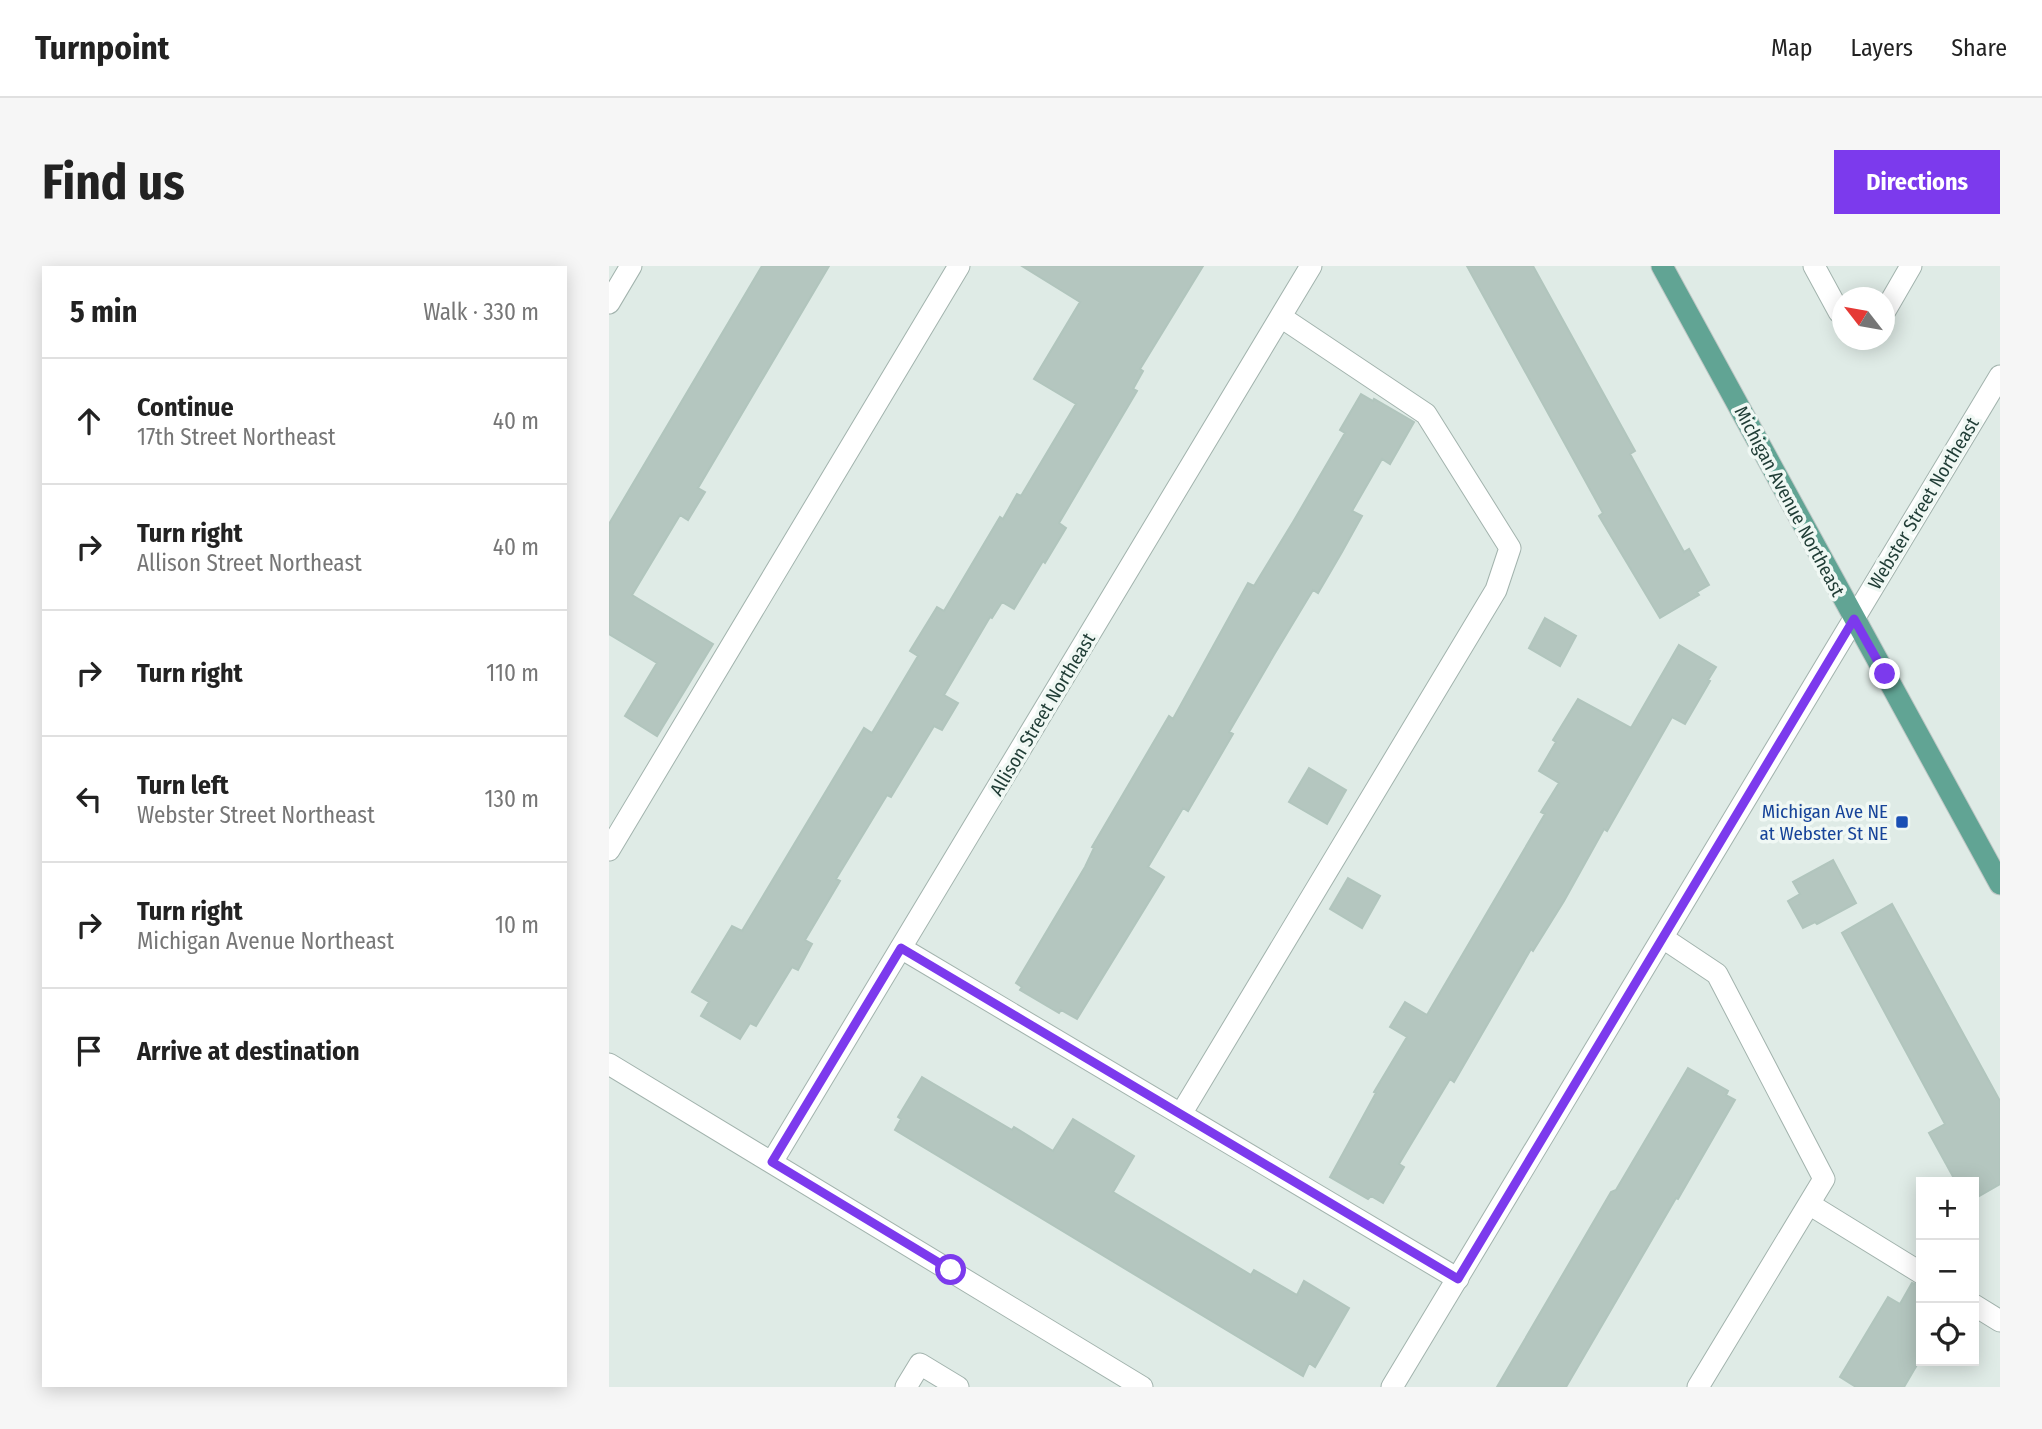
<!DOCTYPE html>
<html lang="en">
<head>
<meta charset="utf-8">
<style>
	:root { --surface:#fff; --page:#f6f6f6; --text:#222; --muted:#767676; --line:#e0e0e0; --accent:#7c3aed }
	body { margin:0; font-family:"Fira Sans Condensed",sans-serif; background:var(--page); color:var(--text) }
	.controls { position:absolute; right:21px; bottom:21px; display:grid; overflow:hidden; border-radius:0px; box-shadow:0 4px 18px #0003 }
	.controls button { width:63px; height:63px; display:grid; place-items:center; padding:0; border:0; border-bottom:2px solid var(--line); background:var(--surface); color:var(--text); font:35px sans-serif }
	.compass { position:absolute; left:1223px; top:21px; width:63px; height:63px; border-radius:50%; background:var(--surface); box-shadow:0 4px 18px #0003; rotate:301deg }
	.stop { position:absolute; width:21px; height:21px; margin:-16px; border:5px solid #7c3aed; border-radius:50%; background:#fff }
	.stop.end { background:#7c3aed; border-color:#fff; box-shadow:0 2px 7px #0008 }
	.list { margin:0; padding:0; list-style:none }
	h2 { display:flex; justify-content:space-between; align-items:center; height:91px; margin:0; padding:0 28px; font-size:30px }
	h2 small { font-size:23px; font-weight:400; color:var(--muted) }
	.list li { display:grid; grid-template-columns:46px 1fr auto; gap:21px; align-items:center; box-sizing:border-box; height:126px; padding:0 28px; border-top:2px solid var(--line) }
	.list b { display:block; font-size:26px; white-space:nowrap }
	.list p { margin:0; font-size:23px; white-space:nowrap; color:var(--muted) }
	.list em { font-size:23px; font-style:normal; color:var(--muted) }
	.icon { flex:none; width:38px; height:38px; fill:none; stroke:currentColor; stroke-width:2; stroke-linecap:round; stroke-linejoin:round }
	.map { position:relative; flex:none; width:1391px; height:1121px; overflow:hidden; border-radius:0px }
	header { display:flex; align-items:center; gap:42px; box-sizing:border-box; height:98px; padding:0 35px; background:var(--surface); border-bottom:2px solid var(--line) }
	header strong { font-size:33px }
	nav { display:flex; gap:38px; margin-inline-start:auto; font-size:24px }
	.intro { display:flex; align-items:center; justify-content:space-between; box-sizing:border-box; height:168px; padding:0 42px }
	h1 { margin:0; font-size:49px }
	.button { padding:18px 32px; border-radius:0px; background:var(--accent); color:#fff; font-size:24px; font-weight:700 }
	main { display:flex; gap:42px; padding:0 42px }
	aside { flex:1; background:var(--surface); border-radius:0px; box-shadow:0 4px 18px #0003 }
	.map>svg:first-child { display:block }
	.building { fill:#b4c6bf; stroke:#b1c5bd; stroke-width:2 }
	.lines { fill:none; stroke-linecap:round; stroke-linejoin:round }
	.lane-casing { stroke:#a2b3ad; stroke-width:23 }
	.street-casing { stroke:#a2b3ad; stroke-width:23 }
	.primary-casing { stroke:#c0c8c6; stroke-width:23 }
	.lane { stroke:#fff; stroke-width:21 }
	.street { stroke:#fff; stroke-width:21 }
	.primary { stroke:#61a494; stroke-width:21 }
	.route { stroke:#7c3aed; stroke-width:9 }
	.transit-dot { fill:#1a4fb4; stroke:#f0f8f4; stroke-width:2.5 }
	.labels { text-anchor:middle; stroke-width:7; stroke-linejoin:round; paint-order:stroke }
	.street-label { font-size:19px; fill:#1f3c35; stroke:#f0f8f4 }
	.transit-label { font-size:19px; fill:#164399; stroke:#f0f8f4; text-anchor:end }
</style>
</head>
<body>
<header>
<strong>Turnpoint</strong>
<nav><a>Map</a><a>Layers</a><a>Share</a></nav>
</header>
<div class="intro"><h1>Find us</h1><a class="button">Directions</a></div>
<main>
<aside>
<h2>5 min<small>Walk · 330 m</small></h2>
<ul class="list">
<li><svg class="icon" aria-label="ahead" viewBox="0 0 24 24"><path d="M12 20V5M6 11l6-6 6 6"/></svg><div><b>Continue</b><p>17th Street Northeast</p></div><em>40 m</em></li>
<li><svg class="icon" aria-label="right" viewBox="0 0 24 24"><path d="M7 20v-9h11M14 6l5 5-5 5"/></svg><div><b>Turn right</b><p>Allison Street Northeast</p></div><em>40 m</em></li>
<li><svg class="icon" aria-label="right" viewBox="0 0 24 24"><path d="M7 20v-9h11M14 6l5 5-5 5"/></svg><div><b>Turn right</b></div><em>110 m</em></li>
<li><svg class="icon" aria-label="left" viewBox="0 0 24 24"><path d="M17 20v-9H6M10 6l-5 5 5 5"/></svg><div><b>Turn left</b><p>Webster Street Northeast</p></div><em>130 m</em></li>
<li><svg class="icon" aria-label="right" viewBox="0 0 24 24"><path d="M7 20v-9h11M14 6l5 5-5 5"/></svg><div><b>Turn right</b><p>Michigan Avenue Northeast</p></div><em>10 m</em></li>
<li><svg class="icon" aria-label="arrive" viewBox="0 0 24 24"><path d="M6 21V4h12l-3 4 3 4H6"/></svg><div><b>Arrive at destination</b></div></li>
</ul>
</aside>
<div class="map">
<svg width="1391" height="1121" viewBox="0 0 1391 1121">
	<rect width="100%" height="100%" fill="#dfebe6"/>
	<path class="building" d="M 153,0 L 220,0 L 89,222 L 96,226 L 79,254 L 71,249 L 23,329 L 104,378 L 48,470 L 16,450 L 48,397 L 0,368 L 0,258 Z
		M 413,0 L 594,0 L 531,103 L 534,105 L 524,123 L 528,125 L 450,257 L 457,262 L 436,297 L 434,295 L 405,343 L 393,336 L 383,352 L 381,351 L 335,429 L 349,437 L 333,464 L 325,460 L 282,531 L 278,529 L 227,613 L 231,615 L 196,674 L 203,678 L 189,704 L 183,701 L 147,760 L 141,757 L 131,773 L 92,750 L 100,736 L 83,726 L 123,660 L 133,665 L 255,462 L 263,467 L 309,390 L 301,385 L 328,341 L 335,345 L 391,251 L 394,253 L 408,228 L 412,230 L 467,138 L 425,113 L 471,36 Z
		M 858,0 L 924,0 L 1026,185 L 1021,188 L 1075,286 L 1080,283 L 1100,319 L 1088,326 L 1090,329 L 1051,352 L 990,250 L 994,247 Z
		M 752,128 L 764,135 L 765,133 L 805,156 L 781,198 L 773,193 L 743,245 L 753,250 L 733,286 L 709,327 L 704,324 L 666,387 L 620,466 L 624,468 L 579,545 L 574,542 L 539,601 L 555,611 L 468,753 L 452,744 L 450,747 L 411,724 L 413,721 L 407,717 L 476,601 L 485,582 L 483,581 L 560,450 L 564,453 L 639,317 L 645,320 L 684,256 L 736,167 L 731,164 Z
		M 936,352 L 967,370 L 951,400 L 920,382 Z
		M 1070,379 L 1107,401 L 1099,414 L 1101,415 L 1076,458 L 1063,451 L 998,565 L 995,563 L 955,635 L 924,685 L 922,683 L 845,816 L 841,813 L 790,898 L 795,901 L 774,937 L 762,930 L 759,933 L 721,911 L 767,827 L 765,826 L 798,771 L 781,761 L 796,736 L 818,749 L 936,548 L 932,546 L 950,517 L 930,505 L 947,476 L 944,474 L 969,433 L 1022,462 Z
		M 700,502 L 737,524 L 718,558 L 680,536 Z
		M 1224,594 L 1247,637 L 1208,658 L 1206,656 L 1194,662 L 1179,635 L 1191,628 L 1184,616 Z
		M 739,612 L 771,630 L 753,662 L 721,643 Z
		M 1283,638 L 1391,835 L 1391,918 L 1365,933 L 1365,916 L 1347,916 L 1320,867 L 1336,858 L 1233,667 Z
		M 1079,802 L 1119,825 L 1117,829 L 1126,834 L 1069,933 L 1067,932 L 957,1121 L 888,1121 L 1002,926 L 1007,924 Z
		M 313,811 L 403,864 L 405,861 L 444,885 L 464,853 L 525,890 L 504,926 L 642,1009 L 645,1004 L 688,1029 L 695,1015 L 740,1042 L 706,1101 L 700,1097 L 694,1110 L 286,864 L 292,853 L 289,851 Z
		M 1303,1017 L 1312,1020 L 1312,1092 L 1295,1121 L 1247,1121 L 1231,1111 L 1279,1031 L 1291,1038 Z"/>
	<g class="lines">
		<g class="lane-casing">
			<path id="lane" d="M 1205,0 L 1230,46 L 1234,49
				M 1276,45 L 1302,0
				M 0,584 L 350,0
				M 1054,672 L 1108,708 L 1215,913 L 1089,1121
				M 292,682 L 849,1013
				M 572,848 L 887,324 L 901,282 L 817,148 L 672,51
				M 1200,938 L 1312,1007
				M 1365,1039 L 1391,1055
				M 297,1121 L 311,1098 L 349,1121"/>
		</g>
		<g class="street-casing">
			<path id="street" d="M 0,37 L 22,0
				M 0,798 L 533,1121
				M 163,896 L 702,0
				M 783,1121 L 1391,110"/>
		</g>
		<g class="primary-casing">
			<path id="primary" d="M 1053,0 L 1391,618"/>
		</g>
		<use href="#lane" class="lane"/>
		<use href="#street" class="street"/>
		<use href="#primary" class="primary"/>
	</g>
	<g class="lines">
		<path class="route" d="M 342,1004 L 163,896 L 292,682 L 849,1013 L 1245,353 L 1276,408"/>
	</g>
	<rect class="transit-dot" x="1286" y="549" width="14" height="14" rx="3.5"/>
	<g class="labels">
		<g class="street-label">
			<text transform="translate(1181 235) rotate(62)" y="7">Michigan Avenue Northeast</text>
			<text transform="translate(1314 237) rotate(-59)" y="7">Webster Street Northeast</text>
			<text transform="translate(433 448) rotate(-59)" y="7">Allison Street Northeast</text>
		</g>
		<g class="transit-label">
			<text x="1279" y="552">Michigan Ave NE<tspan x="1279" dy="22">at Webster St NE</tspan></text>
		</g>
	</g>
</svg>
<div class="controls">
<button>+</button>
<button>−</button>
<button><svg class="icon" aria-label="locate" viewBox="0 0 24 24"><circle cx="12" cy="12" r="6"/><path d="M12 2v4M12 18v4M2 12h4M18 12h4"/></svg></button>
</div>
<svg class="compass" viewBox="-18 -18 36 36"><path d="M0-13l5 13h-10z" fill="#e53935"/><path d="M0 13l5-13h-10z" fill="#767676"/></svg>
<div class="stop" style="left:342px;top:1004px"></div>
<div class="stop end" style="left:1276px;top:408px"></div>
</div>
</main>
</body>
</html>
